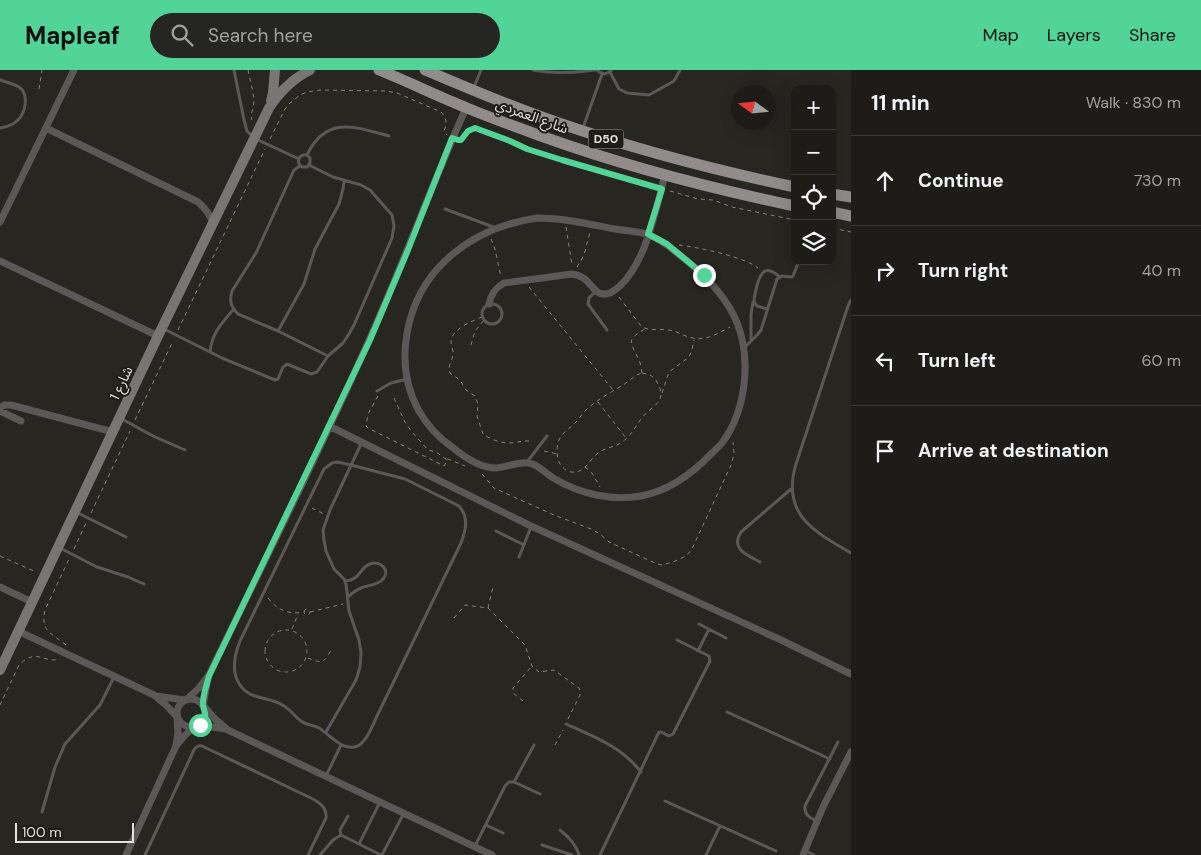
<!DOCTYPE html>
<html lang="en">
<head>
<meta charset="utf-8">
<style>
	:root { --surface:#1d1c19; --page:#252522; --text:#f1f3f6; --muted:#a0a1a2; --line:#3b3a38; --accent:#52d397 }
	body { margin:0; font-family:"DM Sans","Noto Sans Arabic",sans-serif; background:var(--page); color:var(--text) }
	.controls { position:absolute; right:15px; top:15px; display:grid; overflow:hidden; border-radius:10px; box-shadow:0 5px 20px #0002 }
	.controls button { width:45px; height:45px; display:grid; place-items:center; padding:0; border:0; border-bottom:1px solid var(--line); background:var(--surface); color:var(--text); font:25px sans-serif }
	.compass { position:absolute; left:731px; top:15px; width:45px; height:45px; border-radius:50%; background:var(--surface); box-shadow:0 5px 20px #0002; rotate:285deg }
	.scale { position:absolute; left:15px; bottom:12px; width:119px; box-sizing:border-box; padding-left:5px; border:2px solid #e2e1de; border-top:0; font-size:14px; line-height:18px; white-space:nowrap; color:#e2e1de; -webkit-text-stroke:4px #1d1c17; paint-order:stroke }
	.stop { position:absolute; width:15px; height:15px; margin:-11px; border:4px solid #52d397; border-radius:50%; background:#fff }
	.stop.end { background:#52d397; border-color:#fff; box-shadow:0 1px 5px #0008 }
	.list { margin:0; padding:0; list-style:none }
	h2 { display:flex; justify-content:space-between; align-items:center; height:65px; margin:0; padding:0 20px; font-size:21px }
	h2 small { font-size:16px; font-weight:400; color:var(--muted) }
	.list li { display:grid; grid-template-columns:32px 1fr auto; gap:15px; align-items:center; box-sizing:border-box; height:90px; padding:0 20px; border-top:1px solid var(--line) }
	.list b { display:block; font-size:19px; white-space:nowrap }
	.list em { font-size:16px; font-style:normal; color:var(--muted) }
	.icon { flex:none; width:28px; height:28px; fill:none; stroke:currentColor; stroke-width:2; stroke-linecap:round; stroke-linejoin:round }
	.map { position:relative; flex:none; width:851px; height:785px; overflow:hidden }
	header { display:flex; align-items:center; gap:30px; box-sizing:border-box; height:70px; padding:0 25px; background:var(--accent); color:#111 }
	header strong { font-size:24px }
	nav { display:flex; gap:28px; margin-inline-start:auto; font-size:18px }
	.search { width:350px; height:45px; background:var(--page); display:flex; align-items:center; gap:12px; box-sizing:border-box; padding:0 18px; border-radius:28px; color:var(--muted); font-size:19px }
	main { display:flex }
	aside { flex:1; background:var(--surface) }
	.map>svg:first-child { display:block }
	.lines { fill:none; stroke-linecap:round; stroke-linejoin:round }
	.path { stroke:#858480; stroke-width:1; stroke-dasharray:4 4; stroke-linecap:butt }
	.lane { stroke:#5c5858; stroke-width:3 }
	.street { stroke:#5c5858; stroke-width:7 }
	.secondary { stroke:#7a7575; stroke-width:10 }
	.primary { stroke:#918b8b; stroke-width:11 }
	.route { stroke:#52d397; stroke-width:6 }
	.labels { text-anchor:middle; stroke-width:4; stroke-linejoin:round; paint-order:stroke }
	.shield { fill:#1d1c17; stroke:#a7a6a2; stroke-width:1 }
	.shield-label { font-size:12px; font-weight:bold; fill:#e2e1de }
	.street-label { font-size:14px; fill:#e2e1de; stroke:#1d1c17 }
</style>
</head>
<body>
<header>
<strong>Mapleaf</strong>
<div class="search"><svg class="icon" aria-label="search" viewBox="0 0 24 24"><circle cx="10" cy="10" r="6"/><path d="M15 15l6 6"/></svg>Search here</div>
<nav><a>Map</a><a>Layers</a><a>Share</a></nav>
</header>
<main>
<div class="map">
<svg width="851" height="785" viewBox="0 0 851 785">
	<rect width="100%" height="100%" fill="#272621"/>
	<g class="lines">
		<path class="path" d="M 248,0 C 250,10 253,20 254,30 C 254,37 250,44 252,50
			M 39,19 L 42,0
			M 270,69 L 285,39 L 289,34 L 300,25 L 307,22 L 320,20 L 386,21 L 397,23 L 441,42 C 447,48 447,53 444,61 L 447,65
			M 460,70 L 468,61 L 471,59 L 479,59 L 510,71 L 527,79 L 567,92 L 654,116
			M 670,121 L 698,129 L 713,130 L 732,137 L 795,150
			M 566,157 L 572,195
			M 832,158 L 851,162
			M 491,169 L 495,179 L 501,207
			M 679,175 C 697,177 745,187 758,198
			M 577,197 L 584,185 L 590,162
			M 529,217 L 613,320
			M 619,227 L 641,256 C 650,262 658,258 668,260 C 674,260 680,264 686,266 C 703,273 715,265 730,257
			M 482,247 C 472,251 452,259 451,271 C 451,275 453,279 453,283 C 453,291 447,295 450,303 L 460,310 L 466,320 L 475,326 L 478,334 L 477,346 L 483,364 C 489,369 501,373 510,373 C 518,373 524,369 533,372
			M 178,260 L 265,79
			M 471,275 L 475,261 L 484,250
			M 642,303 C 649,304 654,306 657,312 C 669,333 651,335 641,349 C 635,357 631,366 622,372 C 616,377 608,377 601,381 C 591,386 587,401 575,402 C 569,403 563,399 560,394 C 556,387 556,375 560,368 C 563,362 569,359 573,355 C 579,350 582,343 588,338 C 599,329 611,322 623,315 C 630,311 634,305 642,303 Z
			M 642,303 C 641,298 641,293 638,288 C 630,271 626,270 645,259
			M 662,323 L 669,302 L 689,287 L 692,280 L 694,270
			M 378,326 L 368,344 L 366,356 L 368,358 L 444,396 L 448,389 L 465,396
			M 394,328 L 405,352 L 412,362 L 428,380 L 436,382 L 447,390
			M 598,332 L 626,368
			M 135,350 L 173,271
			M 544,381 L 557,384
			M 585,397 L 592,403 L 600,417
			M 482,404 L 494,418 L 554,445 L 591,459 L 600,464 L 609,472 L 657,494 L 662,495 L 673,492 L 684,487 L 691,481 L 732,393 L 734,382 L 733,372
			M 312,438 L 324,444
			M 91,443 L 130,361
			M 74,479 L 86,453
			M 0,486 L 36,502
			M 268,528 C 277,540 289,545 303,542
			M 488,538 L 493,517
			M304 542a3 3 0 1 1 6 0a3 3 0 1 1-6 0Z
			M 310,542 L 343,534
			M 454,548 L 465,535 L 488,538 L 525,575 L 532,596 L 539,602 L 554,600 L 579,618 L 580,621 L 580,625 L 568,649
			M 292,559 L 298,544
			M265 581a21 21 0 1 1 42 0a21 21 0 1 1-42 0Z
			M 66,575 C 52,563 40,562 45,540 L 69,489
			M 308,588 C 322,594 325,593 332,578
			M 523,631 L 513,623 L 513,618 L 532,596
			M 0,635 L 19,595 C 37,577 44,594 60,589
			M 555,675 L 563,660"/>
		<path class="lane" d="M 234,0 L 244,50 L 247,61 L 254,68 L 299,89
			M 533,0 C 554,4 574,3 595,0
			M 597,0 L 599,2 L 605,4 L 611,1
			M 610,2 L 619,19 L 627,23 L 649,25 L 674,11 L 680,0
			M 0,10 C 6,12 14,14 19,17 C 29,24 26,42 18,50 C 13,55 7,57 0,58
			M 474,17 L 481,0
			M 583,58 L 602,4
			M 307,85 L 310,88 L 310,93 L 307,97 L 302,97 L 299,94 C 297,88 301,84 307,85 C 326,45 355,57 389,66
			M 300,96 L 294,100 L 256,183 L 232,221 C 229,231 231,237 238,244 L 278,261 L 328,286
			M 445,139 L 496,158
			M 595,222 L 589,228 L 588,234 L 607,260
			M 851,230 L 848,236 L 796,394 C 781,444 813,461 851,483
			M482 244a10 10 0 1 1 20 0a10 10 0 1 1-20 0Z
			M 767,239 L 757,236 L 754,232 C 754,226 756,221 757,215 C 762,199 767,196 780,207
			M 164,259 L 222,288 L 275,310 L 278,309 L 283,297 L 287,294 L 311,304 L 317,302 L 328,286 L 343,273 L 349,264 L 354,255 L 392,168 L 394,156 L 392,145 L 370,120 L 361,115 L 333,107 L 309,95
			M 278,261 L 304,214 L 315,179 L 339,134 L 343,119 L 344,111
			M 751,271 L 751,245 L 753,232
			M 745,277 L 758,264 L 761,260 L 777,209 L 782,206 L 792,207 L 793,206 L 799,191
			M 210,282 C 212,263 221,254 233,240
			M 377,321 L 391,313 L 407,309
			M 120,348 L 153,366 L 185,380
			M 337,392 L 351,395 L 405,409 L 459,436 C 469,447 466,460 461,473 L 378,644 C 373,654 366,675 355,677 C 341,680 329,664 319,658 C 313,655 306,655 301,651 C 295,647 291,640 284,636 C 270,626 251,631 240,615 C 231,602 234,586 240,571 L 324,399 L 332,393 Z
			M 527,392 L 547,366
			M 76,442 L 126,467
			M 496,461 L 524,475
			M 60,478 L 97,497 L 128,507 L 144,514
			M 519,487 L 531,457
			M 760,492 C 747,485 730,479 741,462 L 791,419
			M 345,511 C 361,510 359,498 370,494 C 380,490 391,500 383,509 C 379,515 368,515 361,518 C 356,520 352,523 348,527
			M 699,554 L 726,568
			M 698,581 L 709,559
			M 727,642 L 830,689
			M 566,654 C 593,666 622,677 641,702
			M 326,662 L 356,610 L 360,597 L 361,583 L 359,570 L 349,541 L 346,514 L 344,509 L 334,499 L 326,481 L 324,470 L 323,460 L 330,440 L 361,374
			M 326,706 L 341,675
			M 514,712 L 534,675
			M 665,731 L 776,781
			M 42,742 L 55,697 L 65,674 L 100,635 L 114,607
			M 348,746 L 340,760 L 341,765 L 381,785
			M 817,751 C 810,748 804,745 805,736 L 838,672
			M 486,755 L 503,763
			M 560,760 C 569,767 576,774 579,785
			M 359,774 L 380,732
			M 542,775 L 572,785
			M 475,776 L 505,716 L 509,712 L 514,712 L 540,724
			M 806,781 L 814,785
			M 145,785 L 194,680 C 196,677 198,675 202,676 L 313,729 C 320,733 327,738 326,748 L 308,785
			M 320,785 L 333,770 L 341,765
			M 382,785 L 404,743
			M 600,785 L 659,662 L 661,662 L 669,666 L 673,664 L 710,591 L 709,586 L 677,570
			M 706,785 L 720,756"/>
		<path class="street" d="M 46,58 L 198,132 C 205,138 210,144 213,153
			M 537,148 C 564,148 589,154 615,159 C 626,161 639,161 649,165 C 663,170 674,181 686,190 C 707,207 728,229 738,255 C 751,291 746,341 722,373 C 719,377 715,380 712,383 C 693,403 668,421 641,426 C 612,431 580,424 555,409 C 548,405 542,399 535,395 C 523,389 509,397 496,398 C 480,398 464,387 452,377 C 439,368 427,355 419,341 C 392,293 406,228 445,191 C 470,167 503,153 537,148 Z
			M 0,152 L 74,0
			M 0,191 L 158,266
			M 489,234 C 491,224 495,218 504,213 L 572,204 C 592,207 591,223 603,224 C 610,225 615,220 620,216 C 647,190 655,141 665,105
			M 0,338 L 4,335 L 11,335 L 113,362
			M 0,341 L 21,351
			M 329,356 L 531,456 L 781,570 L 851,604
			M 0,517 L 32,532
			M 18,561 L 154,625 L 166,635 L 177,647
			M 156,626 L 185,630
			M177 643a14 14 0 1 1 28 0a14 14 0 1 1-28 0Z
			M 187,629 L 199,618 L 209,605 C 263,493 320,382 370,268 C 404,192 432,114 466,38
			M 203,636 L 208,608
			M 204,636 L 215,649 L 228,660 L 492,785
			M 196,657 L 212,657 L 225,659
			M 176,675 L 178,662 L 177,649
			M 126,785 L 176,676 L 184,666 L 194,657
			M 803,785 L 823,737 L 851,682"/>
		<path class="secondary" d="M 271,31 L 273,23 L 275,0
			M 0,600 L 158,266 L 269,38 C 280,21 292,9 310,0"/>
		<path class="primary" d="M 379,0 C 409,12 437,26 467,38 C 491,48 516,57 541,66 C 624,96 709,118 795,136
			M 425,0 C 468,18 511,37 556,52 C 634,79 714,100 795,117
			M 832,124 L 851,127
			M 832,142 L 851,146"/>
	</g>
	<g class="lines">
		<path class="route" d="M 200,655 C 208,646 205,645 203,635 C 202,627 207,614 209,606 L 370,270 L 408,180 L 452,68 L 458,70 L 461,70 L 468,61 L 475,58 L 510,71 L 527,79 L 562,90 L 662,119 L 648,164 L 667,174 L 704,205"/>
	</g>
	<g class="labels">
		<rect class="shield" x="588.5" y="59.5" width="35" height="19" rx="4"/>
		<g class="shield-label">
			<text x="606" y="73">D50</text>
		</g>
		<g class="street-label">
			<text transform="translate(532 46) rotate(20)" y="5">شارع العمردي</text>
			<text transform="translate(121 313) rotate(-65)" y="5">شارع 1</text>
		</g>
	</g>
</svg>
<div class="controls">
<button>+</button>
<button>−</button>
<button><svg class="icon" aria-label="locate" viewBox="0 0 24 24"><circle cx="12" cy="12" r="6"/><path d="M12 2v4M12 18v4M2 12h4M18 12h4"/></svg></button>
<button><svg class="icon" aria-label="layers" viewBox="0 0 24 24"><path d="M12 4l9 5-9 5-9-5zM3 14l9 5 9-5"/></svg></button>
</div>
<svg class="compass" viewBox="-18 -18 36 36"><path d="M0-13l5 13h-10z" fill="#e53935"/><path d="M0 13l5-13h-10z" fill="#a0a1a2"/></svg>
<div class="scale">100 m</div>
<div class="stop" style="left:200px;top:655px"></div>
<div class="stop end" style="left:704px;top:205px"></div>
</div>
<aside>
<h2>11 min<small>Walk · 830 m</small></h2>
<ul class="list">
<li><svg class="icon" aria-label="ahead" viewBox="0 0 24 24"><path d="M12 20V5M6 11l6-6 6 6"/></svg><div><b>Continue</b></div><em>730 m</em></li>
<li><svg class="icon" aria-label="right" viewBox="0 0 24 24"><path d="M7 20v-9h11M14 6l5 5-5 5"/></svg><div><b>Turn right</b></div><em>40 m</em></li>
<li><svg class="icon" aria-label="left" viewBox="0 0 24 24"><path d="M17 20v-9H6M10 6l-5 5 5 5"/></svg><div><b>Turn left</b></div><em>60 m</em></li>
<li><svg class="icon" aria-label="arrive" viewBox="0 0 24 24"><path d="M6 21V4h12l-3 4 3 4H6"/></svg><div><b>Arrive at destination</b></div></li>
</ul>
</aside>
</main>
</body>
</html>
